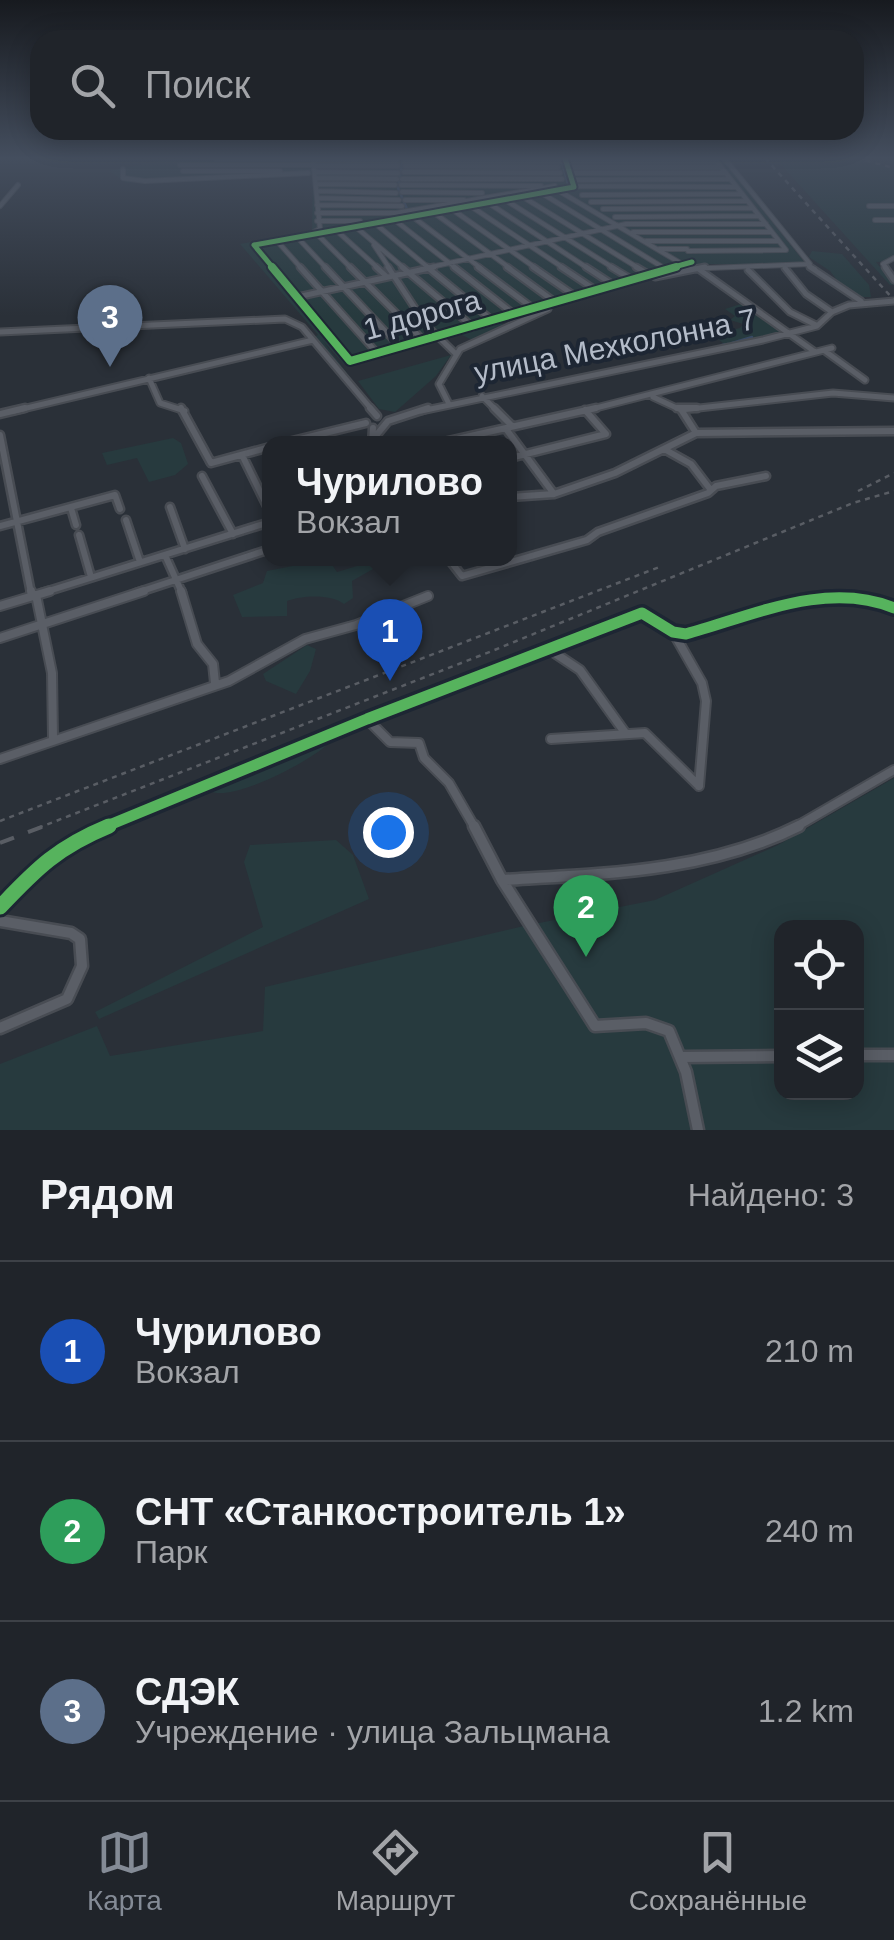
<!DOCTYPE html>
<html lang="ru">
<head>
<meta charset="utf-8">
<style>
	:root { --surface:#20242a; --page:#282c32; --text:#f1f3f6; --muted:#a2a4a8; --line:#3d4147; --accent:#848b96 }
	body { margin:0; font-family:Helvetica,sans-serif; background:var(--page); color:var(--text) }
	.controls { position:absolute; right:30px; bottom:30px; display:grid; overflow:hidden; border-radius:20px; box-shadow:0 5px 25px #0003 }
	.controls button { width:90px; height:90px; display:grid; place-items:center; padding:0; border:0; border-bottom:2px solid var(--line); background:var(--surface); color:var(--text); font:50px sans-serif }
	.you { position:absolute; left:388px; top:832px; width:35px; height:35px; margin:-25px; border:8px solid #fff; border-radius:50%; background:#1a73e8; box-shadow:0 0 0 15px #1a73e833 }
	.badge { display:grid; place-items:center; width:65px; height:65px; border-radius:50%; background:var(--accent); color:#fff; font-size:32px; font-weight:700 }
	.pin { position:absolute; translate:-50% -82px; filter:drop-shadow(0 2px 5px #0008) }
	.pin::after { content:''; position:absolute; top:52px; width:35px; height:30px; background:inherit; clip-path:polygon(0 0,100% 0,50% 100%) }
	.popup { position:absolute; left:262px; top:436px; width:255px; height:130px; box-sizing:border-box; display:grid; place-content:center; border-radius:20px; background:var(--surface); filter:drop-shadow(0 2px 8px #0005); font-size:32px; white-space:nowrap; color:var(--muted) }
	.popup b { font-size:38px; color:var(--text) }
	.popup::after { content:''; position:absolute; left:50%; top:100%; margin-left:-20px; border:20px solid transparent; border-top-color:var(--surface) }
	.list { margin:0; padding:0; list-style:none }
	h2 { display:flex; justify-content:space-between; align-items:center; height:130px; margin:0; padding:0 40px; font-size:42px }
	h2 small { font-size:32px; font-weight:400; color:var(--muted) }
	.list li { display:grid; grid-template-columns:65px 1fr auto; gap:30px; align-items:center; box-sizing:border-box; height:180px; padding:0 40px; border-top:2px solid var(--line) }
	.list b { display:block; font-size:38px; white-space:nowrap }
	.list p { margin:0; font-size:32px; white-space:nowrap; color:var(--muted) }
	.list em { font-size:32px; font-style:normal; color:var(--muted) }
	.icon { flex:none; width:55px; height:55px; fill:none; stroke:currentColor; stroke-width:2; stroke-linecap:round; stroke-linejoin:round }
	.map { position:relative; flex:none; width:894px; height:1130px; overflow:hidden }
	.search { position:absolute; background:var(--surface); box-shadow:0 5px 25px #0003; left:30px; right:30px; top:30px; height:110px; display:flex; align-items:center; gap:25px; box-sizing:border-box; padding:0 35px; border-radius:30px; color:var(--muted); font-size:38px }
	.sheet { height:670px; background:var(--surface) }
	nav { display:flex; justify-content:space-around; align-items:center; box-sizing:border-box; height:140px; border-top:2px solid var(--line); background:var(--surface); font-size:28px; color:var(--muted) }
	nav a { display:grid; justify-items:center; gap:5px }
	nav .on { color:var(--accent) }
	.map>svg:first-child { display:block }
	.green { fill:#273a3e; fill-rule:evenodd }
	.lines { fill:none; stroke-linecap:round; stroke-linejoin:round }
	.stream { stroke:#384963; stroke-width:2.5 }
	.minor-far4-casing { stroke:#484c53; stroke-width:6 }
	.minor-far3-casing { stroke:#484c53; stroke-width:9 }
	.minor-far2-casing { stroke:#484c53; stroke-width:11 }
	.minor-far1-casing { stroke:#484c53; stroke-width:12 }
	.minor-casing { stroke:#484c53; stroke-width:15 }
	.minor-far4 { stroke:#5a5e66; stroke-width:4 }
	.minor-far3 { stroke:#5a5e66; stroke-width:5 }
	.minor-far2 { stroke:#5a5e66; stroke-width:6 }
	.minor-far1 { stroke:#5a5e66; stroke-width:8 }
	.minor { stroke:#5a5e66; stroke-width:10 }
	.rail-far1 { stroke:#595d64; stroke-width:2.5; stroke-dasharray:5 5; stroke-linecap:butt }
	.rail { stroke:#595d64; stroke-width:4; stroke-dasharray:15 15; stroke-linecap:butt }
	.cycleway-far3-casing { stroke:#1d2633; stroke-width:9 }
	.cycleway-far2-casing { stroke:#1d2633; stroke-width:12 }
	.cycleway-far1-casing { stroke:#1d2633; stroke-width:18 }
	.cycleway-casing { stroke:#1d2633; stroke-width:21 }
	.cycleway-far3 { stroke:#56b35d; stroke-width:5 }
	.cycleway-far2 { stroke:#56b35d; stroke-width:8 }
	.cycleway-far1 { stroke:#56b35d; stroke-width:11 }
	.cycleway { stroke:#56b35d; stroke-width:15 }
	.labels { text-anchor:middle; stroke-width:8; stroke-linejoin:round; paint-order:stroke }
	.far-street-label { font-size:30px; fill:#b4bcc9; stroke:#1d2633 }
</style>
</head>
<body>
<div class="map">
<svg width="894" height="1130" viewBox="0 0 894 1130">
	<rect width="100%" height="100%" fill="#2a3038"/>
	<path class="green" d="M 174,158 L 721,158 L 806,264 L 693,264 L 501,323 L 505,327 L 472,340 L 462,335 L 344,364 L 322,340 L 365,397 L 313,337 L 318,335 L 240,244 L 312,230 L 313,175 L 127,183 L 109,171 Z
		M 775,158 L 854,158 L 894,169 L 894,261 L 876,262 L 894,285 L 890,285 Z
		M 812,251 L 842,254 L 869,285 L 871,297 L 850,297 L 830,271 L 809,257 Z
		M 744,303 L 782,330 L 781,334 L 726,345 L 712,335 L 740,328 L 743,324 L 730,320 L 735,316 L 725,309 Z
		M 451,355 L 436,376 L 395,412 L 379,409 L 358,381 Z
		M 173,438 L 181,443 L 188,464 L 175,475 L 149,482 L 137,458 L 107,465 L 102,453 Z
		M 328,559 L 337,572 L 357,566 L 355,559 L 375,559 L 373,569 L 352,581 L 353,598 L 344,604 C 331,594 303,595 287,601 L 287,616 L 242,617 L 233,595 L 263,583 L 267,571 Z
		M 307,645 L 316,649 L 310,671 L 296,694 L 266,681 L 263,674 Z
		M 330,742 C 313,760 237,800 212,792 L 215,786 Z
		M 894,778 L 894,1130 L 0,1130 L 0,1064 L 97,1026 L 110,1056 L 263,1031 L 265,987 L 524,926 L 655,900 L 778,845 ZM 782,928 L 856,928 L 856,1092 L 782,1092 Z
		M 336,840 L 353,855 L 369,899 L 99,1019 L 95,1012 L 263,927 L 244,862 L 250,845 Z"/>
	<g class="lines">
		<path class="stream" d="M 403,158 L 398,188 L 407,209
			M 561,158 L 568,185
			M 732,343 L 752,337
			M 722,345 L 728,344"/>
		<g class="minor-far4-casing">
			<path id="minor-far4" d="M 313,158 L 320,229 L 314,232
				M 217,159 L 313,159
				M 314,160 L 397,161
				M 405,161 L 560,161
				M 566,161 L 715,161
				M 180,165 L 314,165
				M 314,166 L 398,166
				M 405,166 L 558,167
				M 567,167 L 720,167
				M 123,169 L 123,178 L 145,181 L 308,173
				M 183,171 L 280,171
				M 316,172 L 398,173
				M 404,172 L 560,173
				M 570,173 L 726,173
				M 316,178 L 397,179
				M 402,179 L 562,179
				M 572,180 L 729,179
				M 317,184 L 395,185
				M 401,185 L 541,186
				M 572,186 L 736,187
				M 317,191 L 396,193
				M 559,191 L 682,264
				M 402,192 L 482,193
				M 543,194 L 664,268
				M 582,195 L 741,194
				M 523,197 L 640,269
				M 317,198 L 399,200
				M 405,200 L 464,200
				M 507,201 L 615,269
				M 591,202 L 746,201
				M 490,204 L 589,269
				M 317,205 L 402,206
				M 0,206 L 18,185
				M 869,206 L 894,206
				M 472,207 L 565,269
				M 603,209 L 752,208
				M 453,210 L 537,269
				M 433,212 L 511,269
				M 317,213 L 396,213 L 555,186
				M 413,217 L 482,269
				M 615,217 L 758,216
				M 875,220 L 894,220
				M 317,221 L 360,221
				M 396,221 L 457,269
				M 377,225 L 430,269
				M 357,228 L 405,269
				M 336,230 L 379,269
				M 633,232 L 771,232
				M 318,235 L 352,269
				M 298,238 L 327,269
				M 646,241 L 778,241
				M 278,242 L 302,269
				M 374,245 L 390,269
				M 659,249 L 687,249
				M 688,251 L 786,250 L 714,158
				M 809,266 L 815,269
				M 274,269 L 254,245 L 574,187 L 565,158
				M 422,269 L 626,224 L 766,224
				M 667,269 L 692,262
				M 685,269 L 810,264 L 724,158
				M 887,269 L 883,264 L 894,258"/>
		</g>
		<g class="minor-far3-casing">
			<path id="minor-far3" d="M 272,267 L 350,361 L 676,267
				M 300,267 L 377,353
				M 325,267 L 400,347
				M 350,267 L 423,340
				M 376,267 L 386,276
				M 388,267 L 426,325 L 456,354
				M 402,267 L 473,327
				M 427,267 L 493,321
				M 454,267 L 515,315
				M 478,267 L 534,309
				M 507,267 L 555,302
				M 533,267 L 575,296
				M 561,267 L 594,289
				M 586,267 L 612,284
				M 611,267 L 631,279
				M 636,267 L 648,274
				M 810,267 L 861,301
				M 885,267 L 894,280
				M 785,268 L 806,294 L 832,312
				M 700,270 L 815,352
				M 748,270 L 790,312 L 816,325
				M 655,277 L 705,267
				M 297,297 L 434,267
				M 0,332 L 285,319 L 302,327 L 373,411
				M 825,351 L 865,380
				M 149,378 L 160,403 L 185,411
				M 482,396 L 497,411
				M 653,397 L 681,410 L 833,393 L 894,398
				M 448,402 L 439,384 L 460,349 L 548,309
				M 14,411 L 313,340
				M 421,411 L 763,340 L 817,326 L 832,312 L 849,305 L 894,301
				M 584,411 L 832,348"/>
		</g>
		<g class="minor-far2-casing">
			<path id="minor-far2" d="M 181,408 L 211,463 L 270,447
				M 370,408 L 377,416
				M 494,408 L 512,426
				M 677,408 L 697,408
				M 682,411 L 696,433
				M 0,414 L 25,408
				M 506,429 L 554,494
				M 0,435 L 31,593
				M 374,438 L 388,421 L 428,408
				M 284,443 L 366,423
				M 372,443 L 373,428
				M 439,443 L 596,408
				M 664,449 L 691,464 L 710,489
				M 242,455 L 270,512
				M 510,458 L 606,434 L 585,410
				M 202,476 L 233,534
				M 510,497 L 554,494 L 615,473 L 696,433 L 894,431
				M 170,507 L 185,549
				M 71,508 L 76,525
				M 126,520 L 140,562
				M 0,526 L 115,495 L 120,509
				M 79,535 L 91,577
				M 165,555 L 182,593
				M 448,558 L 462,576 L 587,540 L 598,532 L 708,493 L 716,486 L 766,476
				M 42,593 L 270,522
				M 136,593 L 270,549"/>
		</g>
		<g class="minor-far1-casing">
			<path id="minor-far1" d="M 31,591 L 32,596
				M 181,591 L 197,644 L 213,664 L 215,683
				M 36,595 L 52,673 L 53,738
				M 0,606 L 50,591
				M 673,632 L 702,683 L 706,701 L 699,786
				M 0,638 L 144,591
				M 550,650 L 580,670 L 626,734
				M 367,719 L 390,742 L 419,743 L 424,758 L 449,783 L 475,828
				M 551,739 L 645,733 L 699,786
				M 0,759 L 229,681 L 305,639 L 356,625 L 428,596
				M 102,828 L 367,719 L 642,613 L 673,632 L 686,634 C 752,616 827,580 894,608
				M 794,828 L 894,770"/>
		</g>
		<g class="minor-casing">
			<path id="minor" d="M 474,826 L 502,880 L 595,1026 L 646,1023 L 669,1031 L 686,1072 L 698,1130
				M 503,880 C 604,874 707,872 799,826
				M 0,907 C 37,868 58,847 109,826
				M 0,921 L 71,933 L 80,939 L 82,966 L 67,999 L 0,1028
				M 856,1055 L 894,1055
				M 683,1057 L 782,1056"/>
		</g>
		<use href="#minor-far4" class="minor-far4"/>
		<use href="#minor-far3" class="minor-far3"/>
		<use href="#minor-far2" class="minor-far2"/>
		<use href="#minor-far1" class="minor-far1"/>
		<use href="#minor" class="minor"/>
		<path class="rail-far1" d="M 765,158 L 894,300
			M 856,158 L 894,168
			M 858,491 L 894,473
			M 0,821 L 662,566
			M 38,828 L 492,651 L 853,503 L 894,491"/>
		<path class="rail" d="M 0,843 L 44,826"/>
		<g class="cycleway-far3-casing">
			<path id="cycleway-far3" d="M 274,269 L 254,245 L 574,187 L 565,158
				M 667,269 L 692,262"/>
		</g>
		<g class="cycleway-far2-casing">
			<path id="cycleway-far2" d="M 272,267 L 350,361 L 676,267"/>
		</g>
		<g class="cycleway-far1-casing">
			<path id="cycleway-far1" d="M 102,828 L 367,719 L 642,613 L 673,632 L 686,634 C 752,616 827,580 894,608"/>
		</g>
		<g class="cycleway-casing">
			<path id="cycleway" d="M 0,907 C 37,868 58,847 109,826"/>
		</g>
		<use href="#cycleway-far3" class="cycleway-far3"/>
		<use href="#cycleway-far2" class="cycleway-far2"/>
		<use href="#cycleway-far1" class="cycleway-far1"/>
		<use href="#cycleway" class="cycleway"/>
	</g>
	<linearGradient id="sky" x2="0" y2="1"><stop stop-color="#171a1f"/><stop offset="0.5" stop-color="#444e5e"/><stop offset="1" stop-color="#444e5e" stop-opacity="0"/></linearGradient>
	<rect width="894" height="316" fill="url(#sky)"/>
	<g class="labels">
		<g class="far-street-label">
			<text transform="translate(422 315) rotate(-15)" y="10">1 дорога</text>
			<text transform="translate(615 346) rotate(-11)" y="10">улица Мехколонна 7</text>
		</g>
	</g>
</svg>
<div class="controls">
<button><svg class="icon" aria-label="locate" viewBox="0 0 24 24"><circle cx="12" cy="12" r="6"/><path d="M12 2v4M12 18v4M2 12h4M18 12h4"/></svg></button>
<button><svg class="icon" aria-label="layers" viewBox="0 0 24 24"><path d="M12 4l9 5-9 5-9-5zM3 14l9 5 9-5"/></svg></button>
</div>
<div class="you"></div>
<div class="pin badge" style="left:390px;top:681px;background:#1a4fb4">1</div>
<div class="popup"><b>Чурилово</b>Вокзал</div>
<div class="pin badge" style="left:586px;top:957px;background:#2e9e5b">2</div>
<div class="pin badge" style="left:110px;top:367px;background:#5c6f8a">3</div>
<div class="search"><svg class="icon" aria-label="search" viewBox="0 0 24 24"><circle cx="10" cy="10" r="6"/><path d="M15 15l6 6"/></svg>Поиск</div>
</div>
<section class="sheet">
<h2>Рядом<small>Найдено: 3</small></h2>
<ul class="list">
<li><span class="badge" style="background:#1a4fb4">1</span><div><b>Чурилово</b><p>Вокзал</p></div><em>210 m</em></li>
<li><span class="badge" style="background:#2e9e5b">2</span><div><b>СНТ «Станкостроитель 1»</b><p>Парк</p></div><em>240 m</em></li>
<li><span class="badge" style="background:#5c6f8a">3</span><div><b>СДЭК</b><p>Учреждение · улица Зальцмана</p></div><em>1.2 km</em></li>
</ul>
</section>
<nav>
<a class="on"><svg class="icon" aria-label="map" viewBox="0 0 24 24"><path d="M3 6l6-2 6 2 6-2v14l-6 2-6-2-6 2zM9 4v14M15 6v14"/></svg>Карта</a>
<a><svg class="icon" aria-label="directions" viewBox="0 0 24 24"><path d="M12 3l9 9-9 9-9-9zM9 14v-3h6M13 9l2 2-2 2"/></svg>Маршрут</a>
<a><svg class="icon" aria-label="saved" viewBox="0 0 24 24"><path d="M7 4h10v16l-5-4-5 4z"/></svg>Сохранённые</a>
</nav>
</body>
</html>
